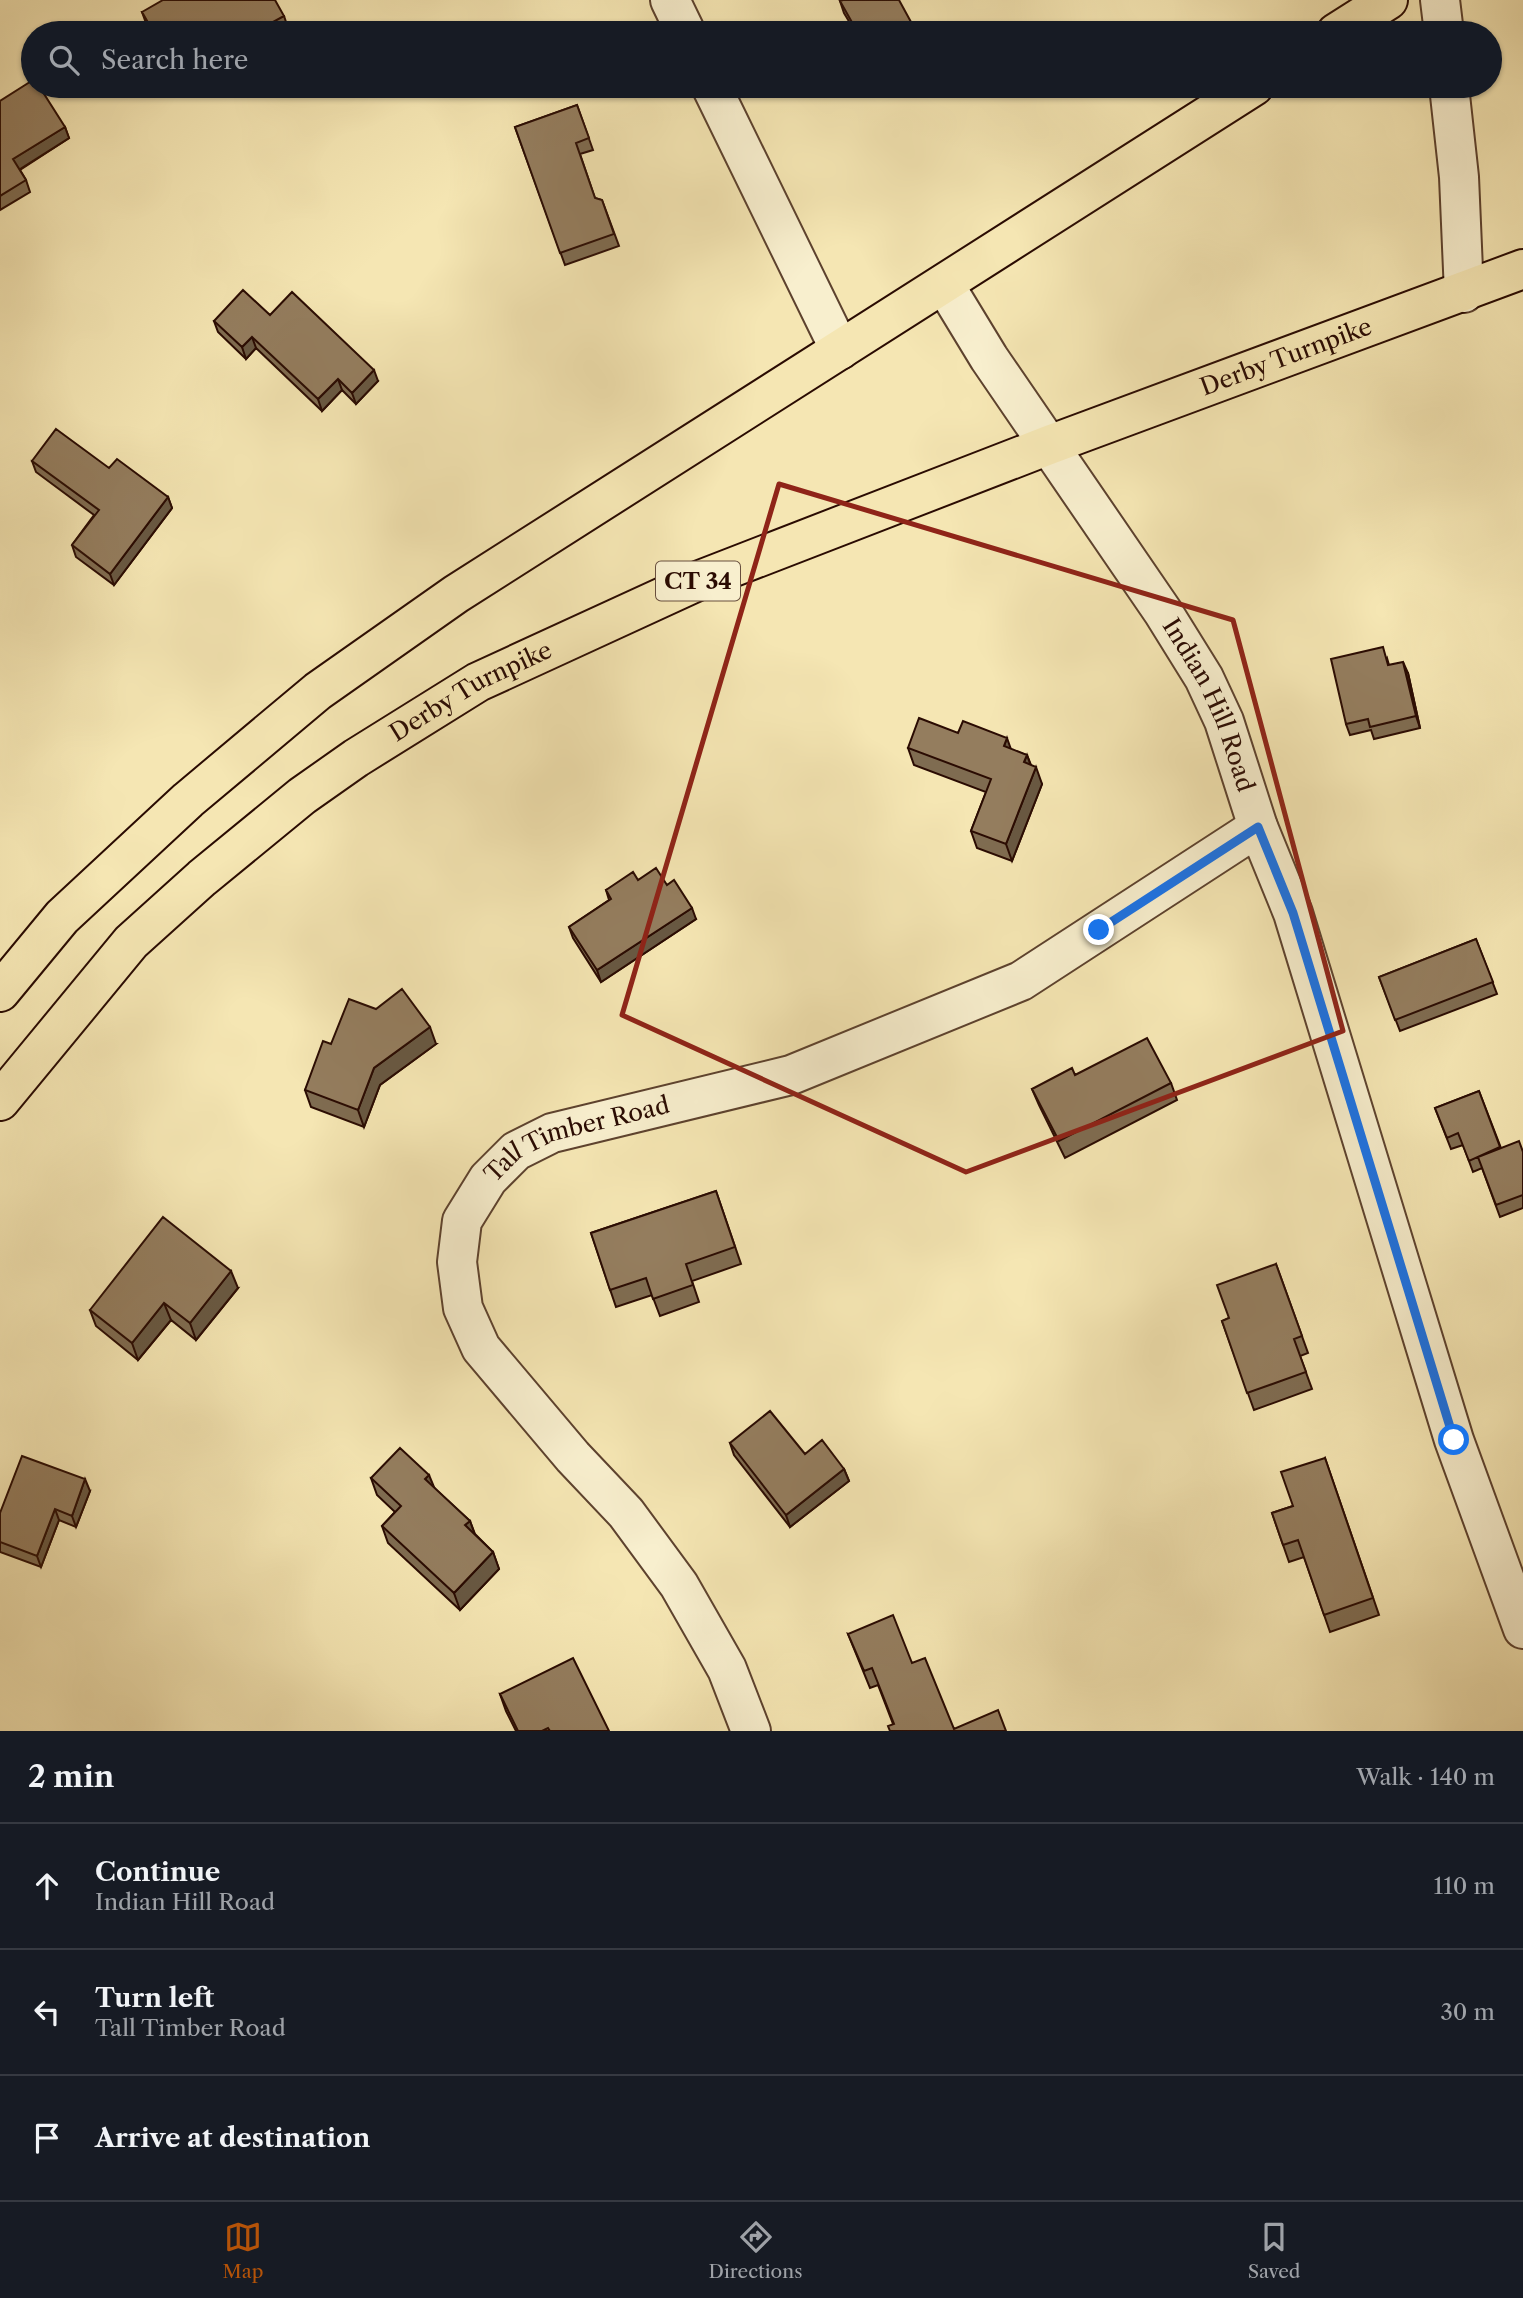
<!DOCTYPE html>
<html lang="en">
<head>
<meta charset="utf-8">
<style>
	:root { --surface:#171b24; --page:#20242c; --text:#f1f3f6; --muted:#9ea1a6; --line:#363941; --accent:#b45309 }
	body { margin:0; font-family:"Libre Caslon Text",serif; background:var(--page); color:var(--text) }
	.stop { position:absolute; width:21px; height:21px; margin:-16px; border:5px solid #1a73e8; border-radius:50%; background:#fff }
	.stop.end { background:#1a73e8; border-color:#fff; box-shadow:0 2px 7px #0008 }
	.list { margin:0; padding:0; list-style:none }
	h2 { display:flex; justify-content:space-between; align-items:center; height:91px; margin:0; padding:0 28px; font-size:30px }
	h2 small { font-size:23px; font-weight:400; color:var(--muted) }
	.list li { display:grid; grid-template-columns:46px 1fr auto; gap:21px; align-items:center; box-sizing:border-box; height:126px; padding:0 28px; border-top:2px solid var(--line) }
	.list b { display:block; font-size:26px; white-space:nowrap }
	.list p { margin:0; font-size:23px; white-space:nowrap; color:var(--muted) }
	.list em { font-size:23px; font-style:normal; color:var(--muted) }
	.icon { flex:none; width:38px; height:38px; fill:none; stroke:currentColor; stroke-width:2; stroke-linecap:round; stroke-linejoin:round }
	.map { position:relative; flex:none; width:1523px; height:1731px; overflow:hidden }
	.search { position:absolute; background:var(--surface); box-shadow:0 2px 5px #0004; left:21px; right:21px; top:21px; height:77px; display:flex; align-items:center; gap:18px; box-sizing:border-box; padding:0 24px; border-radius:38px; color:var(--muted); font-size:26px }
	.sheet { height:469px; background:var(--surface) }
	nav { display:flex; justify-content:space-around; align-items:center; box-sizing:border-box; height:98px; border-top:2px solid var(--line); background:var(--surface); font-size:19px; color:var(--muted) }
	nav a { display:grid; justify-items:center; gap:4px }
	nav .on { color:var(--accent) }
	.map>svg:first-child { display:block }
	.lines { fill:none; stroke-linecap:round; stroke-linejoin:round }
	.minor-casing { stroke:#5d422e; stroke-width:42 }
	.highway-casing { stroke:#2a0b02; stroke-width:42 }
	.minor { stroke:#f8efce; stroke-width:38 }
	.highway { stroke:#f5e6b3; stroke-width:38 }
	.wall { fill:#7f6c51; stroke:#2a0b02; stroke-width:2 }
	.shaded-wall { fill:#685842; stroke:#2a0b02; stroke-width:2 }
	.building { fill:#947d5e; stroke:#2a0b02; stroke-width:2 }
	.route { stroke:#1a73e8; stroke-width:9 }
	.marked { fill:none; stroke:#8f2418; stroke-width:5; stroke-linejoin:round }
	.labels { text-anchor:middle; stroke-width:6; stroke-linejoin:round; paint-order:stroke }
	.shield { fill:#f8efce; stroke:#684f3f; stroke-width:2 }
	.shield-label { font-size:23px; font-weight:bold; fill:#2a0b02 }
	.street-label { font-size:24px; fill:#2a0b02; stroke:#f8efce }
</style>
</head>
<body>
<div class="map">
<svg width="1523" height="1731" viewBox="0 0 1523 1731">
	<rect width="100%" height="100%" fill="#f5e6b3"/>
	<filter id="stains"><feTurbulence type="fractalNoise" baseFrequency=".00286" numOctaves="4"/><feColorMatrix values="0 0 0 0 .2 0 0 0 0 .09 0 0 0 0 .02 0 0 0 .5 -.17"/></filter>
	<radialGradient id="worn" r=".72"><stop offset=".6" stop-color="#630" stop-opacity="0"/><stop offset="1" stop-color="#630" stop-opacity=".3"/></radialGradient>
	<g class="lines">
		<g class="minor-casing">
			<g id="minor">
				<path d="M 670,0 L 686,33"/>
				<path d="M 1440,0 L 1444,33"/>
				<path d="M 711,86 L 840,350"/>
				<path d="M 1449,86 L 1459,177 L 1464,293"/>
				<path id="s1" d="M 944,284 L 989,358 L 1163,612 L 1204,678 L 1224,721 L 1258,827 L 1293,913 L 1454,1440 L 1523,1629"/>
				<path id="s2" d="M 751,1731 L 727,1669 L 679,1585 L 626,1513 L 573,1457 L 481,1348 L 463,1308 L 457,1262 L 462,1221 L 488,1179 L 516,1151 L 552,1133 L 791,1075 L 1021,981 L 1258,827"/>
			</g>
		</g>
		<g class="highway-casing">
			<g id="highway">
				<path d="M 1336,33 L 1388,0"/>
				<path d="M 0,992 L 62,917 L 188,800 L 318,691 L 456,594 L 1254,86"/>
				<path id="s3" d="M 0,1101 L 131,942 L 202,878 L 302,796 L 356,758 L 478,682 L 700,580 L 1049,445 L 1523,269"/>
			</g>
		</g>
		<use href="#minor" class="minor"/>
		<use href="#highway" class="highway"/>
	</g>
	<path class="wall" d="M 840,1 L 917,33 L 856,33 L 844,13 Z
		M 142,12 L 284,16 L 288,28 L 278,33 L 152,33 L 146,23 Z
		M 0,101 L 65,127 L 69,138 L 20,170 L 26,180 L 30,192 L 0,210 Z
		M 577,105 L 593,150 L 580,154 L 595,198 L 602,200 L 619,246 L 565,265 L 515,127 Z
		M 270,315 L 378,381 L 356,404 L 342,390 L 322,411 L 256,348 L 246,359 L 218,332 L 214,321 Z
		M 32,461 L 109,468 L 168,497 L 172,508 L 114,585 L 76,557 L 72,545 L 94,515 L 36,472 Z
		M 1387,658 L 1389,665 L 1408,673 L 1420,728 L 1374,739 L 1371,730 L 1350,735 L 1346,724 Z
		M 958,733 L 1027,755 L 1031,765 L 1042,784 L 1012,861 L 977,848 L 971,831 L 986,792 L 914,765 L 908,748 Z
		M 638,880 L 667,885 L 696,919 L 601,982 L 573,938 L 569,927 L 609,900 L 606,890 Z
		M 1476,939 L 1497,994 L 1400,1031 L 1379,977 Z
		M 331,1044 L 436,1044 L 380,1085 L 364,1127 L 311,1107 L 305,1090 Z
		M 1075,1075 L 1171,1083 L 1177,1100 L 1065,1158 L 1039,1105 L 1032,1089 Z
		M 1479,1091 L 1501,1148 L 1523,1152 L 1523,1208 L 1500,1217 L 1482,1168 L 1473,1172 L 1463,1145 L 1451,1149 L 1435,1108 Z
		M 716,1191 L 741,1264 L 692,1281 L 699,1302 L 660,1316 L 652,1295 L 616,1307 L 591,1233 Z
		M 1276,1264 L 1308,1353 L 1300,1356 L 1312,1389 L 1254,1410 L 1222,1321 L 1229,1318 Z
		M 238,1288 L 196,1340 L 171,1320 L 138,1360 L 96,1326 L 90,1310 Z
		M 730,1443 L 805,1454 L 844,1469 L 849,1481 L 790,1527 L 734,1455 Z
		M 1325,1458 L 1379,1615 L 1330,1632 L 1304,1557 L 1289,1562 L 1272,1513 L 1293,1506 Z
		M 371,1478 L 434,1488 L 470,1521 L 475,1534 L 493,1552 L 499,1569 L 460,1610 L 388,1543 L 382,1526 L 395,1512 L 377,1495 Z
		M 90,1491 L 76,1527 L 59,1520 L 41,1567 L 0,1552 L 0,1513 Z
		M 848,1634 L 912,1663 L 954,1729 L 1006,1731 L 890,1731 L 893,1724 L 878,1685 L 870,1688 Z
		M 500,1694 L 609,1731 L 516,1731 L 506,1711 Z"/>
	<path class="shaded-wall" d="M 65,127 L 69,138 L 17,171 L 13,159 Z
		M 252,337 L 256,348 L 246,359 L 242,347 Z
		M 374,370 L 378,381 L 356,404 L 352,393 Z
		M 338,379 L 342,390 L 322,411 L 318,399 Z
		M 168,497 L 172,508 L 114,585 L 110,574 Z
		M 1403,662 L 1408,673 L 1420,728 L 1416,716 Z
		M 1007,738 L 1013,755 L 1004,746 Z
		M 1027,755 L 1033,772 L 1024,762 Z
		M 1036,767 L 1042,784 L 1012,861 L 1006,844 Z
		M 692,908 L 696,919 L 601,982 L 597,970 Z
		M 430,1027 L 436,1044 L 380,1085 L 364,1127 L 358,1110 L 374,1068 Z
		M 231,1271 L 238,1288 L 196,1340 L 190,1323 Z
		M 164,1303 L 171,1320 L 138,1360 L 132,1343 Z
		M 844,1469 L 849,1481 L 790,1527 L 786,1515 Z
		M 429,1475 L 436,1492 L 425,1479 Z
		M 85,1479 L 90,1491 L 76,1527 L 72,1516 Z
		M 55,1509 L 59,1520 L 41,1567 L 37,1556 Z
		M 470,1521 L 476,1538 L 465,1525 Z
		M 493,1552 L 499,1569 L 460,1610 L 454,1593 Z"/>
	<path class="building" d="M 163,0 L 275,0 L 284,16 L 253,33 L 154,33 L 142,12 Z
		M 843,0 L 899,0 L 917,33 L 858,33 L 840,1 Z
		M 33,80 L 33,86 L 39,86 L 65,127 L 13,159 L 26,180 L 0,196 L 0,101 Z
		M 577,105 L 589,138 L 576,143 L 595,198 L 602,200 L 614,234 L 560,253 L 515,127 Z
		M 243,290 L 270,315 L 292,292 L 374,370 L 352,393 L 338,379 L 318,399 L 252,337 L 242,347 L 214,321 Z
		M 56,429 L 109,468 L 117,459 L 168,497 L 110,574 L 72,545 L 99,510 L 32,461 Z
		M 1383,647 L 1388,665 L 1403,662 L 1416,716 L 1370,727 L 1368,719 L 1346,724 L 1331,659 Z
		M 919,718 L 958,733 L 963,721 L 1007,738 L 1004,746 L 1027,755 L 1024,762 L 1036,767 L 1006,844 L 971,831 L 991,779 L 908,748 Z
		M 656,868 L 667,885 L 674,880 L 692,908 L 597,970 L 569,927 L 611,899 L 606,890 L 633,872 L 638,880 Z
		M 1476,939 L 1493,982 L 1395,1020 L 1379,977 Z
		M 402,989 L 430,1027 L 374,1068 L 358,1110 L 305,1090 L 323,1041 L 331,1044 L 349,999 L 376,1009 Z
		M 1147,1038 L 1171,1083 L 1059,1141 L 1032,1089 L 1072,1068 L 1075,1075 Z
		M 1479,1091 L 1500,1147 L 1469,1161 L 1458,1133 L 1447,1138 L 1435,1108 Z
		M 1519,1141 L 1523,1152 L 1523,1195 L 1496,1205 L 1478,1157 Z
		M 716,1191 L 735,1247 L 686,1264 L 693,1285 L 653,1299 L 646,1278 L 610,1290 L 591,1233 Z
		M 163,1217 L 231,1271 L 190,1323 L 164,1303 L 132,1343 L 90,1310 Z
		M 1276,1264 L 1302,1336 L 1294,1339 L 1306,1372 L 1247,1393 L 1222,1321 L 1229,1318 L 1217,1285 Z
		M 770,1411 L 805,1454 L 822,1440 L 844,1469 L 786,1515 L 730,1443 Z
		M 400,1448 L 429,1475 L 425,1479 L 470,1521 L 465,1525 L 493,1552 L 454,1593 L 382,1526 L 401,1506 L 371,1478 Z
		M 22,1456 L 85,1479 L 72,1516 L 55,1509 L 37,1556 L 0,1542 L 0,1513 Z
		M 1325,1458 L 1373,1598 L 1324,1615 L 1298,1540 L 1283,1545 L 1272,1513 L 1293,1506 L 1281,1472 Z
		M 893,1615 L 912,1663 L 925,1658 L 954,1729 L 998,1710 L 1006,1731 L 890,1731 L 888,1726 L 894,1724 L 872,1668 L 864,1671 L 848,1634 Z
		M 573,1658 L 609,1731 L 550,1731 L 548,1728 L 542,1731 L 518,1731 L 500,1694 Z"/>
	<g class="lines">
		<path class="route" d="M 1099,930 L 1258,827 L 1293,913 L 1454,1440"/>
	</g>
	<path class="marked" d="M 779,484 L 1233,620 L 1343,1031 L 966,1172 L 622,1015 Z"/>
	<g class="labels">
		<rect class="shield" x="656" y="561.5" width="84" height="39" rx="5"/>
		<g class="shield-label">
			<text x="698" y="589">CT 34</text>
		</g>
		<g class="street-label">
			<text dy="8" stroke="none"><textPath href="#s3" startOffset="1512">Derby Turnpike</textPath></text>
			<text dy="8" stroke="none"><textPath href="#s3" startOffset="630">Derby Turnpike</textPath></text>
			<text dy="8" stroke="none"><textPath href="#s1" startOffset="499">Indian Hill Road</textPath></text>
			<text dy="8" stroke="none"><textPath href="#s2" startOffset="754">Tall Timber Road</textPath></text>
		</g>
	</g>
	<rect width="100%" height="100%" filter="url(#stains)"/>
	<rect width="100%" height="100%" fill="url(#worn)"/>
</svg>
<div class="stop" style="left:1454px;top:1440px"></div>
<div class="stop end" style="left:1099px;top:930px"></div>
<div class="search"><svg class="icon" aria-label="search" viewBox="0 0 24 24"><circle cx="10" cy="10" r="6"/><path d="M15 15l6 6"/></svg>Search here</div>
</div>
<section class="sheet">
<h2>2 min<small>Walk · 140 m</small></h2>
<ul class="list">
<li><svg class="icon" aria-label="ahead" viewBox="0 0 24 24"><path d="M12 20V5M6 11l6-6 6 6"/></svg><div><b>Continue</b><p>Indian Hill Road</p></div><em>110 m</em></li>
<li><svg class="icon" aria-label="left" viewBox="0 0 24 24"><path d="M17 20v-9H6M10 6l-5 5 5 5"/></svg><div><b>Turn left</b><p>Tall Timber Road</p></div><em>30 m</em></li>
<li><svg class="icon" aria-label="arrive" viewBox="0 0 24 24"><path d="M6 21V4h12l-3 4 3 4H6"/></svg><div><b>Arrive at destination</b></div></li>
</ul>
</section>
<nav>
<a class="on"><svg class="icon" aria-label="map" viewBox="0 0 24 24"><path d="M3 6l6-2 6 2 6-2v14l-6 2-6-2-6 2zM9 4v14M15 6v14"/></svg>Map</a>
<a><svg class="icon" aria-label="directions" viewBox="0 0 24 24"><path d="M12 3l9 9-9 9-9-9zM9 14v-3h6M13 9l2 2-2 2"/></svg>Directions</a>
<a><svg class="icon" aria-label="saved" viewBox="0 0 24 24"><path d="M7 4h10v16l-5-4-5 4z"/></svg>Saved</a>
</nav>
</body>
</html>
